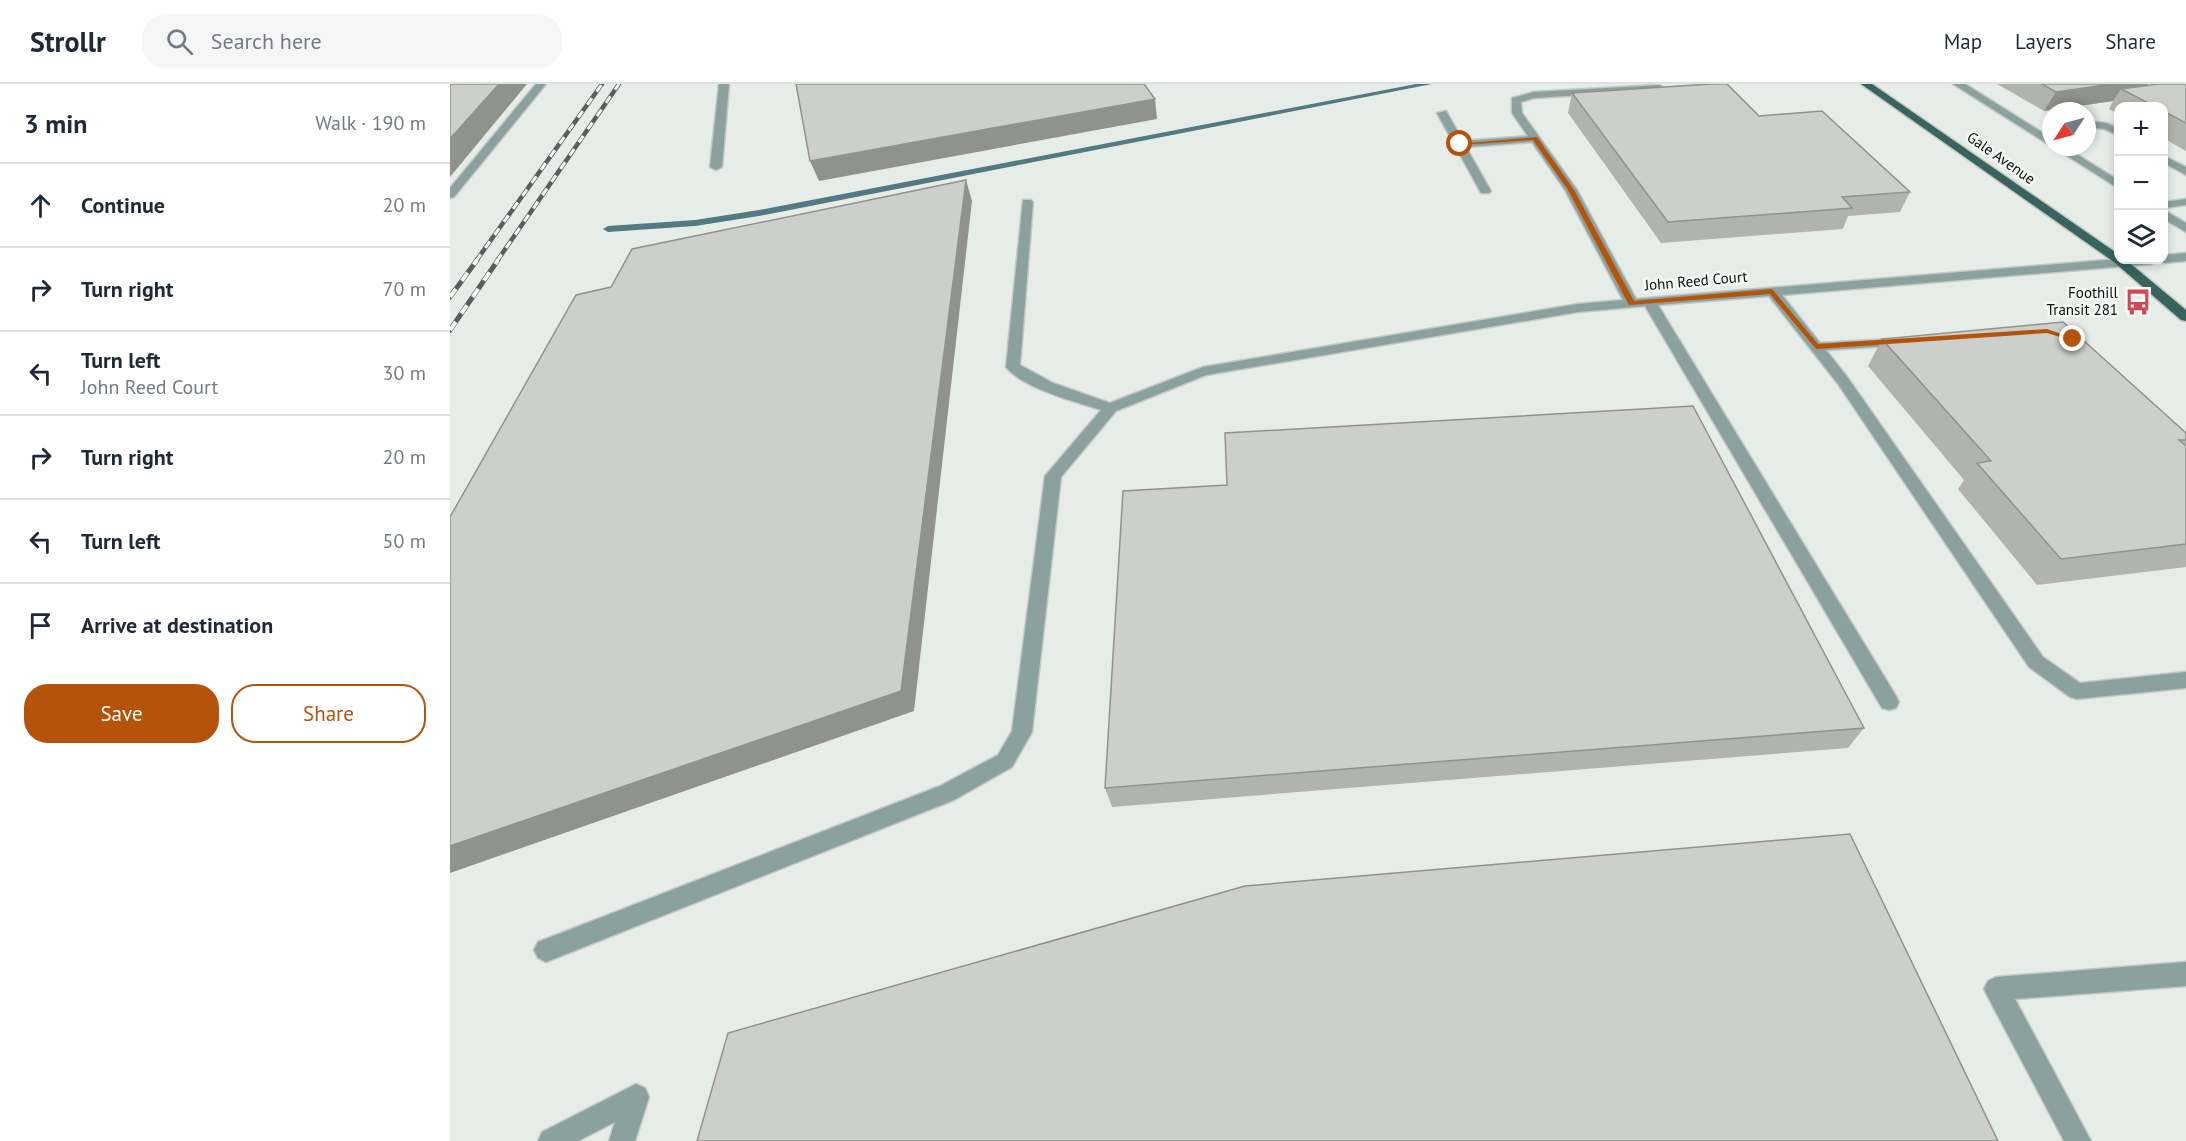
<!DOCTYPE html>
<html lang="en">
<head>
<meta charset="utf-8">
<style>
	:root { --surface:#fff; --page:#f6f6f7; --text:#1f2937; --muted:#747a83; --line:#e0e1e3; --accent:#b45309 }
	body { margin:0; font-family:"PT Sans",sans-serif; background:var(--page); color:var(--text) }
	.controls { position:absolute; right:18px; top:18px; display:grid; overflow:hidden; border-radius:12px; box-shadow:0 3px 9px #0003 }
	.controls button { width:54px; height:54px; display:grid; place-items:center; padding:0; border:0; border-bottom:2px solid var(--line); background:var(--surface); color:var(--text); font:30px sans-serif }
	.compass { position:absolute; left:1592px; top:18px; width:54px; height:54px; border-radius:50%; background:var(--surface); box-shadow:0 3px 9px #0003; rotate:234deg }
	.stop { position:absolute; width:18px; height:18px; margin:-14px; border:4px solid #b45309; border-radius:50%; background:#fff }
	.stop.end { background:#b45309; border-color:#fff; box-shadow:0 2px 6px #0008 }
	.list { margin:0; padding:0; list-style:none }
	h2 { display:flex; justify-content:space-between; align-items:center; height:78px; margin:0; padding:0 24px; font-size:26px }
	h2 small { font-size:20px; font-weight:400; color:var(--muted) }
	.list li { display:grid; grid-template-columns:39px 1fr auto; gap:18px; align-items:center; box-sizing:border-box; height:84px; padding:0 24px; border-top:2px solid var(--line) }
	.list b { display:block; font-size:22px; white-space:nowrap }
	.list p { margin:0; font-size:20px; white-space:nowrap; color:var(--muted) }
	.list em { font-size:20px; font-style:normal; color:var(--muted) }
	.actions { display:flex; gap:12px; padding:18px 24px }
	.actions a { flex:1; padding:14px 0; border:2px solid var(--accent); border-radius:24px; text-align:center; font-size:21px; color:var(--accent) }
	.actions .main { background:var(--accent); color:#fff }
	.icon { flex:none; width:33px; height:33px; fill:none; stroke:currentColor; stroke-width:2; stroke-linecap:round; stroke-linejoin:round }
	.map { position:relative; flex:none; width:1736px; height:1057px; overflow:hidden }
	header { display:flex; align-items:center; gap:36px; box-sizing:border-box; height:84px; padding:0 30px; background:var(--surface); border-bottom:2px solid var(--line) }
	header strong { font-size:28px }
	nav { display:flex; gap:33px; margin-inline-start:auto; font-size:21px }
	.search { width:420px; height:54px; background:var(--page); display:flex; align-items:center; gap:15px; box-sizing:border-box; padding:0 21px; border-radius:24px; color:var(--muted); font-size:22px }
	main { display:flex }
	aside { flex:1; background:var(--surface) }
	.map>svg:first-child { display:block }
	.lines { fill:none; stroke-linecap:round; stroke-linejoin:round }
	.stream { fill:#547981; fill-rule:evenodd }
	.minor-casing { stroke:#c3c9c6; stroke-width:3 }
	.major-casing { stroke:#c3c9c6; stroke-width:3 }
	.minor { fill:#8aa19e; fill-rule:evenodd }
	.major { fill:#38635e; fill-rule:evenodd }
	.rail-far1-casing { stroke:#5b5e5c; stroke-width:4.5 }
	.rail-casing { stroke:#5b5e5c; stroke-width:5 }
	.rail-far1 { stroke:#f3faf6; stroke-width:3; stroke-dasharray:8; stroke-linecap:butt }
	.rail { stroke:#f3faf6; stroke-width:4; stroke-dasharray:10; stroke-linecap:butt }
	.wall { fill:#b0b3ae }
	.shaded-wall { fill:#90928d }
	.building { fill:#cdd0ca; stroke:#90928d; stroke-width:1.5 }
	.route { fill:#b45309 }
	.labels { text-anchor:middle; stroke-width:5; stroke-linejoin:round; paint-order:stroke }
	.far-street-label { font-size:15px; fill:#0c0e0d; stroke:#f3faf6 }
	.far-poi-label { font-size:15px; fill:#0c0e0d; stroke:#f3faf6; text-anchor:end }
</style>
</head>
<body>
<header>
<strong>Strollr</strong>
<div class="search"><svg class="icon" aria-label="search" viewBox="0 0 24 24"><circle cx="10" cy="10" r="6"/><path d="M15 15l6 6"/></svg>Search here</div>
<nav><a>Map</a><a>Layers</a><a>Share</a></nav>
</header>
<main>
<aside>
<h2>3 min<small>Walk · 190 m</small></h2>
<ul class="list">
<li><svg class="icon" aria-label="ahead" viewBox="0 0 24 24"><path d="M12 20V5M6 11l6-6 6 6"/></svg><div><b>Continue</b></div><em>20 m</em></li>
<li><svg class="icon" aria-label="right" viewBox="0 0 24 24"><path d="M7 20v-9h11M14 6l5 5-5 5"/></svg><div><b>Turn right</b></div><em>70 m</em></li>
<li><svg class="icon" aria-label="left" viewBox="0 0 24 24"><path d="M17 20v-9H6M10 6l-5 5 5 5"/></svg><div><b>Turn left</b><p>John Reed Court</p></div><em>30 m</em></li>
<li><svg class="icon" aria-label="right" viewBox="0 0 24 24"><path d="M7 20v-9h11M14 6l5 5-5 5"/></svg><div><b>Turn right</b></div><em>20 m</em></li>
<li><svg class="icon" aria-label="left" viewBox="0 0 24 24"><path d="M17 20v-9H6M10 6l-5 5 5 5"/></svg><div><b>Turn left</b></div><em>50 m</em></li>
<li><svg class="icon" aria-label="arrive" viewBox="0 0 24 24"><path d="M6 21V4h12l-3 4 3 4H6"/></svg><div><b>Arrive at destination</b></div></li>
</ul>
<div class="actions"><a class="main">Save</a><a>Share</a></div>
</aside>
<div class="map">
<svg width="1736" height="1057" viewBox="0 0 1736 1057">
	<rect width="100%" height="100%" fill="#e6ede9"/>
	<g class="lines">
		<path class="stream" d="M 966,0 L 982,0 L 309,132 L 245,142 L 158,148 L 153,145 L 158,142 L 245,136 L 309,126 Z"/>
		<g class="minor-casing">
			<path id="minor" d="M 86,0 L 96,0 L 4,113 L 0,114 L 0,104 Z
				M 269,0 L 279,0 L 272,83 L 266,86 L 260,83 Z
				M 1503,0 L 1515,0 L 1601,54 L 1601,62 Z
				M 1209,1 L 1214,4 L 1212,6 L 1084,14 L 1071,18 L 1072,29 L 1127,106 L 1186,215 L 1668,175 L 1707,176 L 1701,180 L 1332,211 L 1370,259 L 1460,254 L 1462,257 L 1460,260 L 1455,261 L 1376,266 L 1398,294 L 1593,573 L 1630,599 L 1736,588 L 1736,604 L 1627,615 L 1620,613 L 1579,583 L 1388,300 L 1319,212 L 1208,221 L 1446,612 L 1449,618 L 1446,624 L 1439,626 L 1432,624 L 1195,222 L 1128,228 L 756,291 L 666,327 L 611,393 L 582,648 L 562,683 L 504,716 L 96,878 L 88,874 L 84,866 L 88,858 L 490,702 L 548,671 L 562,647 L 595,392 L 651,326 C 624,317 574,305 556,283 L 573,116 L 581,116 L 583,118 L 570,281 L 603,299 L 660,319 L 753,283 L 1128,220 L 1173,216 L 1115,106 L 1082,58 L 1016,63 L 1041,107 L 1039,109 L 1031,109 L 987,29 L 996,27 L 1013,57 L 1078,52 L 1062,29 L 1062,14 L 1084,8 Z
				M 1637,37 L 1656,39 L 1668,44 L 1668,51 L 1654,45 L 1637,43 Z
				M 1603,63 L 1615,63 L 1668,96 L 1668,104 Z
				M 1714,72 L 1736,83 L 1736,91 L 1714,79 Z
				M 1736,115 L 1736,121 L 1714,124 L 1714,118 Z
				M 1714,126 L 1736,139 L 1736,148 L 1714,135 Z
				M 1736,169 L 1736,177 L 1714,179 L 1708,176 L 1714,176 L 1714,171 Z
				M 1736,878 L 1736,902 L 1565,915 L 1641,1057 L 1614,1057 L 1538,913 L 1534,905 L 1538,897 L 1546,893 Z
				M 186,1000 L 195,1004 L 199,1013 L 185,1057 L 159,1057 L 165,1038 L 128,1057 L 88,1057 L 92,1048 Z"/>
		</g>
		<g class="major-casing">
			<path id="major" d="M 1411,0 L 1422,0 L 1668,170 L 1668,176 L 1676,176 L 1736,226 L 1736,237 L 1731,236 L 1664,178 Z"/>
		</g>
		<use href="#minor" class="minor"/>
		<use href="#major" class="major"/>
		<g class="rail-far1-casing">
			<path id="rail-far1" d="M 26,177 L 152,0
				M 47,177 L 169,0"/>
		</g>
		<g class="rail-casing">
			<path id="rail" d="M 0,213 L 27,176
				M 0,246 L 48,176"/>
		</g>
		<use href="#rail-far1" class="rail-far1"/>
		<use href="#rail" class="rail"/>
	</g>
	<path class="wall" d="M 1547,0 L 1698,0 L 1697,2 L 1736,0 L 1736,67 L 1713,54 L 1713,22 L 1668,22 L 1668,30 L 1659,25 L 1663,17 L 1594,27 Z
		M 1122,9 L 1309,32 L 1460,108 L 1450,128 L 1398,132 L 1393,145 L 1211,159 L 1118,29 Z
		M 1432,255 L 1736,349 L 1736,483 L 1587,501 L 1508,405 L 1514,396 L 1418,282 Z
		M 1414,644 L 1398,664 L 662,723 L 655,704 Z"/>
	<path class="shaded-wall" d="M 49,0 L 77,0 L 0,93 L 0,55 Z
		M 1662,0 L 1698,0 L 1689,14 L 1671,5 L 1663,17 L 1594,27 L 1606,8 Z
		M 705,15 L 707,35 L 369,97 L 360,77 Z
		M 516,96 L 522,117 L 464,627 L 0,789 L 0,762 Z"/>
	<path class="building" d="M 0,0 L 49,0 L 0,55 Z
		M 346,0 L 694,0 L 705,15 L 360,77 Z
		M 1261,0 L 1277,0 L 1309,32 L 1372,27 L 1460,108 L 1392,113 L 1402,124 L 1218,138 L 1122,9 Z
		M 1592,0 L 1662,0 L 1606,8 Z
		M 1708,0 L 1736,0 L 1736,39 L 1713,27 L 1713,22 L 1704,22 L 1671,5 Z
		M 516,96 L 451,607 L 0,762 L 0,433 L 126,211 L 161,203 L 182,165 Z
		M 1613,238 L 1736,349 L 1736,356 L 1729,356 L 1736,362 L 1736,460 L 1611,475 L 1527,379 L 1541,377 L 1432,255 Z
		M 1243,322 L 1414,644 L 655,704 L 673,407 L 777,401 L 775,349 Z
		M 1400,750 L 1548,1057 L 247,1057 L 278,949 L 795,802 Z"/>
	<path class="route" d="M 1087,53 L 1124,106 L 1184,217 L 1322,205 L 1368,260 L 1597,245 L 1626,255 L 1623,257 L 1597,249 L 1366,265 L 1320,210 L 1179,221 L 1118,106 L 1083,56 L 1010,61 L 1007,60 Z"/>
	<defs>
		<g id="bus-bare" transform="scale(2.07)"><path d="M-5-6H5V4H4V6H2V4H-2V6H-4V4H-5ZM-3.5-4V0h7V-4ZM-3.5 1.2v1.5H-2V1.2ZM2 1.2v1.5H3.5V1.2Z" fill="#d54556" stroke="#f3faf6" stroke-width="2.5" paint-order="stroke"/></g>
	</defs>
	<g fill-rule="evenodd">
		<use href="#bus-bare" x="1688" y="218"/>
	</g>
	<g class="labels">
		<g class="far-street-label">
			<text transform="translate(1551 74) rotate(35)" y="5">Gale Avenue</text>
			<text transform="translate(1246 197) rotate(-5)" y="5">John Reed Court</text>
		</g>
		<g class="far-poi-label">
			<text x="1668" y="214">Foothill<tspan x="1668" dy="17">Transit 281</tspan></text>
		</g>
	</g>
</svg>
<div class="controls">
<button>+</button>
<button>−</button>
<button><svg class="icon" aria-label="layers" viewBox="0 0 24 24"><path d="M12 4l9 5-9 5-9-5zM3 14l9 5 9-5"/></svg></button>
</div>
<svg class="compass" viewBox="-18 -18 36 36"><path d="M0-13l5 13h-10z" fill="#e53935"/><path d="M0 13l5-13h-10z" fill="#747a83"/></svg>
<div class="stop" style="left:1010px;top:60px"></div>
<div class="stop end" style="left:1623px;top:255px"></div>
</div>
</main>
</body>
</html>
